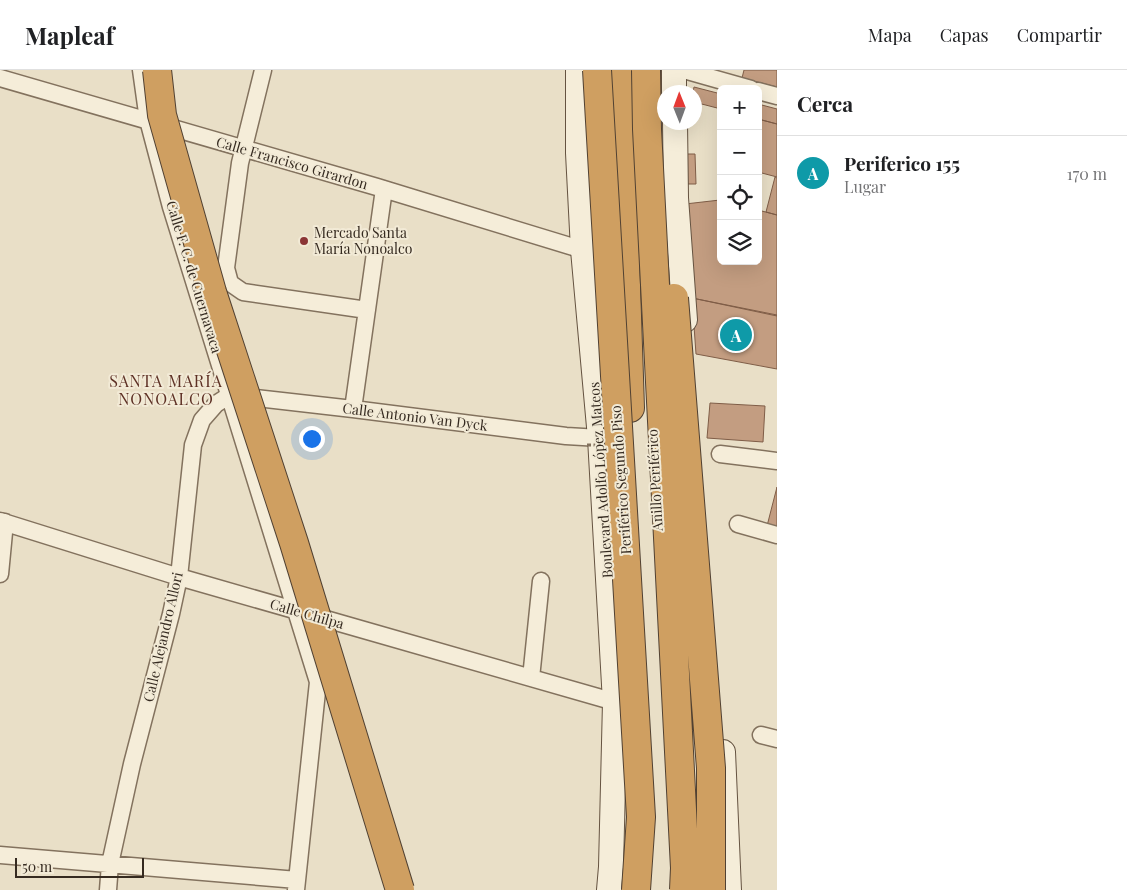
<!DOCTYPE html>
<html lang="es">
<head>
<meta charset="utf-8">
<style>
	:root { --surface:#fff; --page:#f6f6f6; --text:#202124; --muted:#757577; --line:#e0e0e0; --accent:#8b3535 }
	body { margin:0; font-family:"Playfair Display",serif; background:var(--page); color:var(--text) }
	.controls { position:absolute; right:15px; top:15px; display:grid; overflow:hidden; border-radius:8px; box-shadow:0 5px 20px #0002 }
	.controls button { width:45px; height:45px; display:grid; place-items:center; padding:0; border:0; border-bottom:1px solid var(--line); background:var(--surface); color:var(--text); font:25px sans-serif }
	.compass { position:absolute; left:657px; top:15px; width:45px; height:45px; border-radius:50%; background:var(--surface); box-shadow:0 5px 20px #0002; rotate:359deg }
	.scale { position:absolute; left:15px; bottom:12px; width:129px; box-sizing:border-box; padding-left:5px; border:2px solid #352a20; border-top:0; font-size:14px; line-height:18px; white-space:nowrap; color:#352a20; -webkit-text-stroke:4px #f2ead6; paint-order:stroke }
	.you { position:absolute; left:311px; top:368px; width:18px; height:18px; margin:-12px; border:4px solid #fff; border-radius:50%; background:#1a73e8; box-shadow:0 0 0 8px #1a73e833 }
	.badge { display:grid; place-items:center; width:32px; height:32px; border-radius:50%; background:var(--accent); color:#fff; font-size:16px; font-weight:700 }
	.pin { position:absolute; translate:-50% -50%; border:2px solid #fff; box-shadow:0 1px 5px #0006 }
	.list { margin:0; padding:0; list-style:none }
	h2 { display:flex; justify-content:space-between; align-items:center; height:65px; margin:0; padding:0 20px; font-size:21px }
	h2 small { font-size:16px; font-weight:400; color:var(--muted) }
	.list li { display:grid; grid-template-columns:32px 1fr auto; gap:15px; align-items:center; box-sizing:border-box; height:75px; padding:0 20px; border-top:1px solid var(--line) }
	.list b { display:block; font-size:19px; white-space:nowrap }
	.list p { margin:0; font-size:16px; white-space:nowrap; color:var(--muted) }
	.list em { font-size:16px; font-style:normal; color:var(--muted) }
	.icon { flex:none; width:28px; height:28px; fill:none; stroke:currentColor; stroke-width:2; stroke-linecap:round; stroke-linejoin:round }
	.map { position:relative; flex:none; width:777px; height:820px; overflow:hidden }
	header { display:flex; align-items:center; gap:30px; box-sizing:border-box; height:70px; padding:0 25px; background:var(--surface); border-bottom:1px solid var(--line) }
	header strong { font-size:24px }
	nav { display:flex; gap:28px; margin-inline-start:auto; font-size:18px }
	main { display:flex }
	aside { flex:1; background:var(--surface) }
	.map>svg:first-child { display:block }
	.building { fill:#c39d81; stroke:#7f5d47 }
	.lines { fill:none; stroke-linecap:round; stroke-linejoin:round }
	.minor-casing { stroke:#83725e; stroke-width:19 }
	.secondary-casing { stroke:#655341; stroke-width:26 }
	.motorway-casing { stroke:#514132; stroke-width:30 }
	.minor { stroke:#f5edd9; stroke-width:16 }
	.secondary { stroke:#f5edd9; stroke-width:24 }
	.motorway { stroke:#cf9f61; stroke-width:28 }
	.motorway-bridge-casing { stroke:#514132; stroke-width:30; stroke-linecap:butt }
	.path-bridge { stroke:#83725e; stroke-width:3; stroke-dasharray:4 2.5; stroke-linecap:butt }
	.motorway-bridge { stroke:#cf9f61; stroke-width:28 }
	.poi-dot { fill:#8b3535; stroke:#f2ead6; stroke-width:2 }
	.labels { text-anchor:middle; stroke-width:4; stroke-linejoin:round; paint-order:stroke }
	.street-label { font-size:14px; fill:#352a20; stroke:#f2ead6 }
	.poi-label { font-size:14px; fill:#352a20; stroke:#f2ead6; text-anchor:start }
	.quarter-label { font-size:16px; letter-spacing:1px; fill:#5d3024; stroke:#f2ead6 }
</style>
</head>
<body>
<header>
<strong>Mapleaf</strong>
<nav><a>Mapa</a><a>Capas</a><a>Compartir</a></nav>
</header>
<main>
<div class="map">
<svg width="777" height="820" viewBox="0 0 777 820">
	<rect width="100%" height="100%" fill="#e9dfc7"/>
	<path class="building" d="M 744,0 L 777,0 L 777,17 L 742,8 Z
		M 694,17 L 721,24 L 721,39 L 694,32 L 694,22 L 693,22 Z
		M 758,34 L 777,39 L 777,54 L 758,49 Z
		M 758,49 L 777,54 L 777,107 L 758,102 Z
		M 684,84 L 695,84 L 696,114 L 685,114 Z
		M 775,107 L 777,108 L 777,145 L 766,142 Z
		M 720,130 L 721,191 L 758,191 L 758,140 L 777,145 L 777,246 L 692,228 L 685,134 Z
		M 692,228 L 777,245 L 777,299 L 696,284 Z
		M 710,333 L 765,336 L 763,372 L 707,368 Z
		M 777,417 L 777,459 L 767,456 Z"/>
	<g class="lines">
		<g class="minor-casing">
			<path id="minor" d="M 141,0 L 148,50 L 171,137 L 318,612 L 296,820
				M 263,0 L 240,93 L 226,198 L 230,213 L 243,222 L 367,240
				M 684,0 L 751,19
				M 0,8 L 377,117 L 583,180
				M 758,21 L 777,26
				M 353,339 L 384,119
				M 720,384 L 777,391
				M 0,451 L 179,507 L 615,632
				M 738,454 L 777,465
				M 0,504 L 5,452
				M 531,608 L 541,511
				M 761,665 L 777,669
				M 0,785 L 297,810
				M 108,820 L 110,794 L 132,694 L 171,544 L 179,507 L 193,375 L 202,350 L 216,334 L 230,325 L 353,339 L 566,366 L 600,368"/>
		</g>
		<g class="secondary-casing">
			<path id="secondary" d="M 578,0 L 578,83 L 583,180 L 600,368 L 615,632 L 611,797 L 609,820
				M 674,0 L 674,22
				M 675,52 L 676,128 L 685,250
				M 723,682 L 729,820"/>
		</g>
		<g class="motorway-casing">
			<path id="motorway" d="M 619,0 L 630,338"/>
		</g>
		<use href="#minor" class="minor"/>
		<use href="#secondary" class="secondary"/>
		<use href="#motorway" class="motorway"/>
		<g class="motorway-bridge-casing">
			<path id="motorway-bridge" d="M 157,0 L 162,45 L 212,222 L 294,473 L 400,820
				M 597,0 L 641,747 L 636,820
				M 646,0 L 647,59 L 685,798 L 684,820
				M 674,228 L 711,698 L 711,820"/>
		</g>
		<path class="path-bridge" d="M 587,375 L 599,375"/>
		<use href="#motorway-bridge" class="motorway-bridge"/>
	</g>
	<circle class="poi-dot" cx="304" cy="171" r="5"/>
	<g class="labels">
		<g class="street-label">
			<text transform="translate(292 93) rotate(16)" y="5">Calle Francisco Girardon</text>
			<text transform="translate(194 207) rotate(73)" y="5">Calle F. C. de Cuernavaca</text>
			<text transform="translate(415 347) rotate(7)" y="5">Calle Antonio Van Dyck</text>
			<text transform="translate(601 410) rotate(-94)" y="5">Boulevard Adolfo López Mateos</text>
			<text transform="translate(621 410) rotate(-94)" y="5">Periférico Segundo Piso</text>
			<text transform="translate(655 410) rotate(-93)" y="5">Anillo Periférico</text>
			<text transform="translate(307 544) rotate(16)" y="5">Calle Chilpa</text>
			<text transform="translate(163 567) rotate(-77)" y="5">Calle Alejandro Allori</text>
		</g>
		<g class="poi-label">
			<text x="314" y="168">Mercado Santa<tspan x="314" dy="16">María Nonoalco</tspan></text>
		</g>
		<g class="quarter-label">
			<text x="166" y="317">SANTA MARÍA<tspan x="166" dy="18">NONOALCO</tspan></text>
		</g>
	</g>
</svg>
<div class="controls">
<button>+</button>
<button>−</button>
<button><svg class="icon" aria-label="locate" viewBox="0 0 24 24"><circle cx="12" cy="12" r="6"/><path d="M12 2v4M12 18v4M2 12h4M18 12h4"/></svg></button>
<button><svg class="icon" aria-label="layers" viewBox="0 0 24 24"><path d="M12 4l9 5-9 5-9-5zM3 14l9 5 9-5"/></svg></button>
</div>
<svg class="compass" viewBox="-18 -18 36 36"><path d="M0-13l5 13h-10z" fill="#e53935"/><path d="M0 13l5-13h-10z" fill="#757577"/></svg>
<div class="scale">50 m</div>
<div class="you"></div>
<div class="pin badge" style="left:736px;top:265px;background:#0f9aa8">A</div>
</div>
<aside>
<h2>Cerca<small></small></h2>
<ul class="list">
<li><span class="badge" style="background:#0f9aa8">A</span><div><b>Periferico 155</b><p>Lugar</p></div><em>170 m</em></li>
</ul>
</aside>
</main>
</body>
</html>
